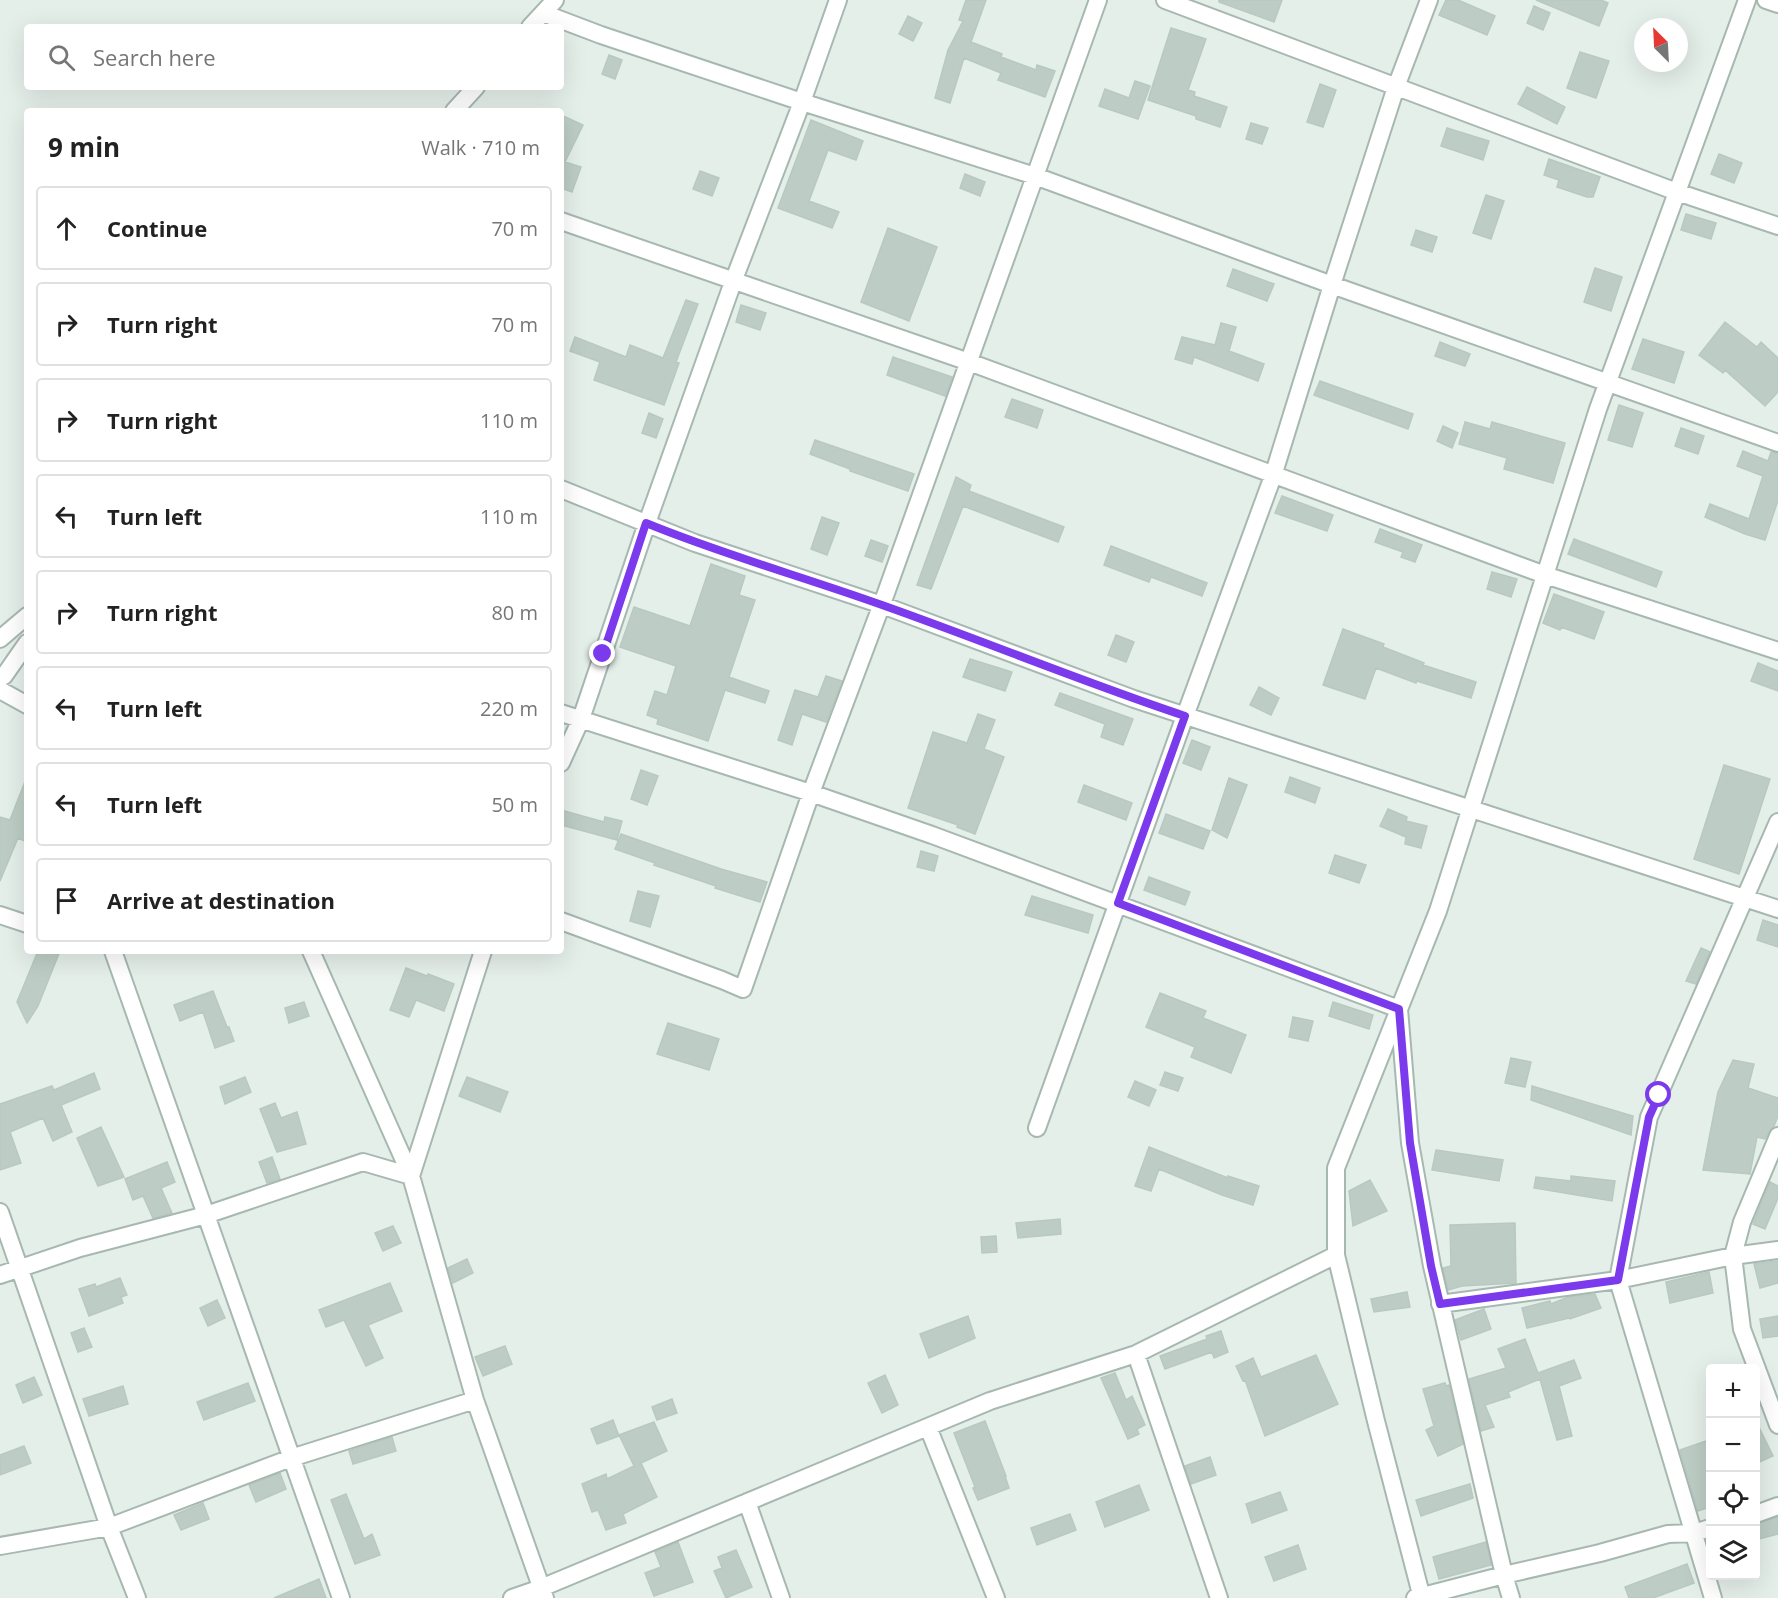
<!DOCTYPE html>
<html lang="en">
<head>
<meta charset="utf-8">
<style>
	:root { --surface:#fff; --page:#f6f6f6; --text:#222; --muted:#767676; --line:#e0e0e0 }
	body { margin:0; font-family:"Open Sans",sans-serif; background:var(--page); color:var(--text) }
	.controls { position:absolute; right:18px; bottom:18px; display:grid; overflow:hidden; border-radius:6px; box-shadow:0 6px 24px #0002 }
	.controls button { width:54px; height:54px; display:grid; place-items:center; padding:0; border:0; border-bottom:2px solid var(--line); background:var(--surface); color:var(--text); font:30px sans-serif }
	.compass { position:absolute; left:1634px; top:18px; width:54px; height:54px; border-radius:50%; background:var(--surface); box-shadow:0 6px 24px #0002; rotate:336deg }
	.stop { position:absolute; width:18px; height:18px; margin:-14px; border:4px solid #7c3aed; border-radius:50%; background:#fff }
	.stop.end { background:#7c3aed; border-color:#fff; box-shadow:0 2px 6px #0008 }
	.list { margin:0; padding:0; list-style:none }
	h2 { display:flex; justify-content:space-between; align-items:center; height:78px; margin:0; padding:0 24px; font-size:26px }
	h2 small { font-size:20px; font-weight:400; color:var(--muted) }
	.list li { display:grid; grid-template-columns:39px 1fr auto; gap:18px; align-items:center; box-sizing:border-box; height:84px; margin:0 12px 12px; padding:0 12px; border:2px solid var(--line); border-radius:6px }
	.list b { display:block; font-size:22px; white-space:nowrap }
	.list em { font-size:20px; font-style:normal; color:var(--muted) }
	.icon { flex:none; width:33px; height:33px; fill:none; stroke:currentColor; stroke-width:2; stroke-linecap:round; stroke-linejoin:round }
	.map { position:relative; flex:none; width:1778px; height:1598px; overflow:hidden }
	.search { position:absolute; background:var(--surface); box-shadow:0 6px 24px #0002; left:24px; top:24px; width:540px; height:66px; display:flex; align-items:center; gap:15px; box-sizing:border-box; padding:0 21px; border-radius:6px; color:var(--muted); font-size:22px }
	.panel { position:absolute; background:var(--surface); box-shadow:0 6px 24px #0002; left:24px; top:108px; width:540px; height:846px; border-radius:6px }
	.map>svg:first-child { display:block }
	.building { fill:#bdcdc5; stroke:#b7c9c0; stroke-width:1.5 }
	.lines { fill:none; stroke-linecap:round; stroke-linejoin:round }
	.minor-casing { stroke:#a7b8b1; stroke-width:20 }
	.minor { stroke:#fff; stroke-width:16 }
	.route { stroke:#7c3aed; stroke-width:8 }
</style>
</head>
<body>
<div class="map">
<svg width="1778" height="1598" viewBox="0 0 1778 1598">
	<rect width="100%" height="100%" fill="#e5efea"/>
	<path class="building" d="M 966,0 L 986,0 L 971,42 L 1002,54 L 1001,57 L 1036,70 L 1037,65 L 1055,71 L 1045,97 L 998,80 L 1001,73 L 964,58 L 950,103 L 935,98 L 948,50 L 963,21 L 959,20 Z
		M 1219,0 L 1282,0 L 1274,22 L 1219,2 Z
		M 1446,0 L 1458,0 L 1495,16 L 1487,35 L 1439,15 Z
		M 1536,0 L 1601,0 L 1608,3 L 1599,26 Z
		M 1534,6 L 1550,13 L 1543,30 L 1527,23 Z
		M 908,16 L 922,23 L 913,41 L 899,34 Z
		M 1171,28 L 1206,39 L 1188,90 L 1195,92 L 1194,96 L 1227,107 L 1220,127 L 1196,119 L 1196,116 L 1148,100 Z
		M 1580,52 L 1609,61 L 1596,98 L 1567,88 Z
		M 609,55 L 622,60 L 615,79 L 602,74 Z
		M 1135,81 L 1150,86 L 1138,119 L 1099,106 L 1105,89 L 1129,98 Z
		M 1320,84 L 1336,90 L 1323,127 L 1307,122 Z
		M 1527,87 L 1565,107 L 1557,124 L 1518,104 Z
		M 561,115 L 583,125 L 565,162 L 581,167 L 572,192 L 561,188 Z
		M 811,120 L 863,141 L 856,160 L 828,150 L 809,201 L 839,212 L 832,228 L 778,208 Z
		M 1251,123 L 1268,128 L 1262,144 L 1246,139 Z
		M 1447,128 L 1489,141 L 1483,160 L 1441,146 Z
		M 1719,154 L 1742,163 L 1734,183 L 1711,174 Z
		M 1549,159 L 1600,177 L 1593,197 L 1587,197 L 1557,187 L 1559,180 L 1544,175 Z
		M 700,171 L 719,178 L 712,196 L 693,189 Z
		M 965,174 L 985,182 L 980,196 L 960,188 Z
		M 1486,195 L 1504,201 L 1491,239 L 1473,233 Z
		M 1686,214 L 1716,223 L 1711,239 L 1681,230 Z
		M 888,228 L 937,247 L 909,321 L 861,302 Z
		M 1416,230 L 1437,237 L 1432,252 L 1411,245 Z
		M 1595,268 L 1622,277 L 1611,311 L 1584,302 Z
		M 1233,269 L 1274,284 L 1267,301 L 1227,286 Z
		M 686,300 L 698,304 L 676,362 L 679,363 L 664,405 L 594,380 L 600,362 L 570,351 L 575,337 L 626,357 L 630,345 L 663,358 Z
		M 741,305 L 766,313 L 760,330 L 736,322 Z
		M 1725,322 L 1757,347 L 1761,342 L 1778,358 L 1778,392 L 1765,406 L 1725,370 L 1723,373 L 1699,355 Z
		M 1221,323 L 1236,327 L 1229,351 L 1264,364 L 1258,381 L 1194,357 L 1192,364 L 1175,359 L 1182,337 L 1215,345 Z
		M 1643,339 L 1684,352 L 1674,383 L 1632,369 Z
		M 1440,342 L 1470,354 L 1465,366 L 1435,356 Z
		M 893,357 L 952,377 L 945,396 L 887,375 Z
		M 1320,381 L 1413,414 L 1408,429 L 1314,395 Z
		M 1012,399 L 1043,410 L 1037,428 L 1005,417 Z
		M 1619,405 L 1643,413 L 1632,447 L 1608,440 Z
		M 649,413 L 663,419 L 656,438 L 642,433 Z
		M 1465,422 L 1490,429 L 1492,422 L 1565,443 L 1553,483 L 1504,469 L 1507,458 L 1459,444 Z
		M 1443,426 L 1458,433 L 1452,448 L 1437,441 Z
		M 1681,428 L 1704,436 L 1698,454 L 1675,446 Z
		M 815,440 L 914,474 L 908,491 L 850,471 L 850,469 L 810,454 Z
		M 1743,451 L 1768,461 L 1771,452 L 1778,453 L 1778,500 L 1765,540 L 1745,534 L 1705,517 L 1710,504 L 1749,519 L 1763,476 L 1737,466 Z
		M 956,477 L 971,485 L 969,491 L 1064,527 L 1058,542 L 963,506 L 931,589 L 917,585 Z
		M 1282,496 L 1333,515 L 1327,531 L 1275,513 Z
		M 822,517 L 839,523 L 827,555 L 811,549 Z
		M 1380,529 L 1422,545 L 1415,562 L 1401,557 L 1403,552 L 1375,542 Z
		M 1574,539 L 1662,572 L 1656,587 L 1568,554 Z
		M 871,540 L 888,546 L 882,562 L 865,556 Z
		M 1111,546 L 1207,583 L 1202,596 L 1151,577 L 1149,582 L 1104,565 Z
		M 711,564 L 745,576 L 739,595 L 755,600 L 729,677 L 769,691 L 765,703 L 725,690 L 708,741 L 657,724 L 658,719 L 647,715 L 655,691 L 667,695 L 676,666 L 620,647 L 634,607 L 690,626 Z
		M 1492,572 L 1517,579 L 1511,597 L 1487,589 Z
		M 1554,594 L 1604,612 L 1594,639 L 1561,627 L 1560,630 L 1543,623 Z
		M 1343,629 L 1384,644 L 1383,647 L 1424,663 L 1423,665 L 1476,682 L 1471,698 L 1417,681 L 1416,683 L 1376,668 L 1365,699 L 1323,685 Z
		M 1116,635 L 1134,642 L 1126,662 L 1108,655 Z
		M 970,659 L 1012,672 L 1005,691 L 963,677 Z
		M 1758,663 L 1778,671 L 1778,691 L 1751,681 Z
		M 826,676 L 842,681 L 826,722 L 802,714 L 792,745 L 778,740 L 795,690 L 818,697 Z
		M 1259,687 L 1279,698 L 1271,715 L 1250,705 Z
		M 1060,693 L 1133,719 L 1123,745 L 1101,737 L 1105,724 L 1055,705 Z
		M 978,714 L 995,720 L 984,749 L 1004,757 L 975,834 L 957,827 L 958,825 L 908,808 L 933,732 L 967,743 Z
		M 1192,740 L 1210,747 L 1201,770 L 1183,763 Z
		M 1724,765 L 1770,779 L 1739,874 L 1694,859 Z
		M 641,770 L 658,776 L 647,805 L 631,799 Z
		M 1290,777 L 1320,788 L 1315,803 L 1285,792 Z
		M 1229,778 L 1247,785 L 1227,838 L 1212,830 Z
		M 26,779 L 27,842 L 18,838 L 0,881 L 0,817 L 10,820 Z
		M 1084,785 L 1132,803 L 1126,820 L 1078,802 Z
		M 1388,809 L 1407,817 L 1406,821 L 1427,826 L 1421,848 L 1405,844 L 1406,837 L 1380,826 Z
		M 561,810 L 604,822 L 605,817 L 622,821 L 617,840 L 561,825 Z
		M 1166,814 L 1210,831 L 1203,849 L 1159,833 Z
		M 621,834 L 721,869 L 767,882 L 760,902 L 715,888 L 716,886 L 654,865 L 655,863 L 615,849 Z
		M 921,851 L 938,856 L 934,871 L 917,867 Z
		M 1335,855 L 1366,865 L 1359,883 L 1329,873 Z
		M 1149,877 L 1190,892 L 1185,905 L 1144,890 Z
		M 638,891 L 659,896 L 650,927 L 630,921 Z
		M 1032,896 L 1093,915 L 1088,933 L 1025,915 Z
		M 1763,920 L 1778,925 L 1778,947 L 1757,940 Z
		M 1701,948 L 1710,952 L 1696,984 L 1686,981 Z
		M 38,951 L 60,951 L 38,1006 L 27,1023 L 17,1002 Z
		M 406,968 L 427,976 L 428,974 L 454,984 L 444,1011 L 416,1000 L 409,1017 L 390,1010 Z
		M 213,991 L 227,1027 L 229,1027 L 234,1041 L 215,1048 L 203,1012 L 180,1021 L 174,1005 Z
		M 1160,993 L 1206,1011 L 1203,1018 L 1246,1035 L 1231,1073 L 1191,1057 L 1195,1047 L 1146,1027 Z
		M 304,1002 L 309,1016 L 289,1023 L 285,1008 Z
		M 1333,1002 L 1373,1015 L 1369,1029 L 1329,1016 Z
		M 1293,1017 L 1313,1021 L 1308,1041 L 1289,1037 Z
		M 668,1023 L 719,1039 L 709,1070 L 657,1054 Z
		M 1511,1058 L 1531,1062 L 1525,1087 L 1505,1083 Z
		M 1733,1060 L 1754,1064 L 1748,1088 L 1778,1098 L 1778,1116 L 1774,1126 L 1769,1131 L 1765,1139 L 1757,1137 L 1750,1174 L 1703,1170 L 1718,1092 Z
		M 1165,1072 L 1183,1078 L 1178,1091 L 1160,1085 Z
		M 94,1073 L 100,1089 L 61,1105 L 72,1132 L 53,1141 L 43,1118 L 10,1132 L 21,1163 L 0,1170 L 0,1104 L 52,1086 L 54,1090 Z
		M 245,1077 L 251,1092 L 225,1104 L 220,1087 Z
		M 467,1077 L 508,1092 L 500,1112 L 459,1096 Z
		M 1135,1081 L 1156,1090 L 1149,1106 L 1128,1097 Z
		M 1532,1086 L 1633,1116 L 1631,1135 L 1531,1100 Z
		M 275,1103 L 281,1118 L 297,1112 L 306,1144 L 277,1152 L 260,1109 Z
		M 101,1127 L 124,1177 L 98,1186 L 77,1138 Z
		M 1149,1147 L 1228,1178 L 1228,1176 L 1259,1186 L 1253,1205 L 1222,1195 L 1159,1169 L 1151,1191 L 1135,1186 Z
		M 1436,1150 L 1503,1160 L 1499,1181 L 1432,1170 Z
		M 272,1157 L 280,1179 L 267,1183 L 259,1162 Z
		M 167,1162 L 175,1182 L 161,1188 L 172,1213 L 153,1218 L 143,1196 L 133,1200 L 125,1179 Z
		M 1571,1176 L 1615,1181 L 1612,1201 L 1534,1188 L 1536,1177 L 1571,1181 Z
		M 1370,1180 L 1387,1211 L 1353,1226 L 1349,1191 Z
		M 1770,1182 L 1778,1186 L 1778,1198 L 1765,1229 L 1753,1224 Z
		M 1060,1219 L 1061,1234 L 1018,1238 L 1016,1223 Z
		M 1515,1223 L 1516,1283 L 1462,1286 L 1448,1290 L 1443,1268 L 1451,1266 L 1450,1225 Z
		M 393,1226 L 401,1243 L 383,1251 L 375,1233 Z
		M 996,1236 L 997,1252 L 982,1253 L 981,1237 Z
		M 467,1259 L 473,1273 L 453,1283 L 448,1268 Z
		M 1778,1261 L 1778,1283 L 1760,1288 L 1754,1264 Z
		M 1709,1272 L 1713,1293 L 1670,1303 L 1666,1282 Z
		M 120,1278 L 127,1295 L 121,1297 L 123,1303 L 89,1316 L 79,1289 L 95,1284 L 96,1287 Z
		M 390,1283 L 402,1311 L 368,1325 L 383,1358 L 366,1366 L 344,1320 L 326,1327 L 319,1310 Z
		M 1407,1292 L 1410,1307 L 1374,1312 L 1371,1299 Z
		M 1595,1294 L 1601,1308 L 1570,1319 L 1569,1318 L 1527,1328 L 1522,1308 L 1550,1301 L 1551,1304 L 1568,1297 Z
		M 217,1300 L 225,1318 L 208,1326 L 200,1308 Z
		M 1484,1309 L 1491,1329 L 1461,1340 L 1455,1320 Z
		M 968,1316 L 975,1338 L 929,1358 L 920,1334 Z
		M 1778,1316 L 1778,1336 L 1763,1338 L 1760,1319 Z
		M 84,1328 L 92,1347 L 78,1352 L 71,1333 Z
		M 1221,1331 L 1228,1352 L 1214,1358 L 1212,1352 L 1165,1369 L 1160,1356 L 1207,1339 L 1206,1336 Z
		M 1525,1339 L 1538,1373 L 1574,1360 L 1581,1378 L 1559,1386 L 1572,1436 L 1557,1440 L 1540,1379 L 1508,1392 L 1510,1397 L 1485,1405 L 1494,1427 L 1481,1431 L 1469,1379 L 1506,1368 L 1498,1349 Z
		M 505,1346 L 512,1364 L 483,1376 L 475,1357 Z
		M 1316,1355 L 1338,1404 L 1265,1436 L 1245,1380 L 1243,1381 L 1236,1366 L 1253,1358 L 1261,1377 Z
		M 1115,1373 L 1126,1400 L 1132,1396 L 1145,1425 L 1137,1429 L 1139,1434 L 1128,1439 L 1101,1378 Z
		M 885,1375 L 898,1405 L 882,1413 L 868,1383 Z
		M 34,1377 L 42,1395 L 23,1403 L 16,1385 Z
		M 248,1383 L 255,1401 L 204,1420 L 197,1402 Z
		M 1445,1383 L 1446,1386 L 1449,1385 L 1463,1444 L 1438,1456 L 1426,1430 L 1434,1426 L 1423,1389 Z
		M 123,1386 L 128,1404 L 89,1416 L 83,1399 Z
		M 672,1399 L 677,1413 L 657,1420 L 652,1407 Z
		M 1755,1419 L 1773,1456 L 1755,1464 Z
		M 613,1420 L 619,1436 L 597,1444 L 591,1429 Z
		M 985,1421 L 1006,1476 L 1005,1476 L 1009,1488 L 978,1500 L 973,1488 L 975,1487 L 954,1433 Z
		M 654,1422 L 667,1451 L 641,1463 L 657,1497 L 623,1514 L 626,1523 L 606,1530 L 598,1510 L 592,1512 L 582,1484 L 606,1474 L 607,1479 L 634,1466 L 619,1435 Z
		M 392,1437 L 396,1451 L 353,1464 L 349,1451 Z
		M 1706,1441 L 1710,1455 L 1710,1507 L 1698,1511 L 1680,1450 Z
		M 24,1446 L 31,1463 L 0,1475 L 0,1455 Z
		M 1210,1457 L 1216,1475 L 1191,1484 L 1185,1466 Z
		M 280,1473 L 286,1489 L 256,1502 L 249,1485 Z
		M 1470,1484 L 1473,1498 L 1421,1516 L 1416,1500 Z
		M 1139,1485 L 1149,1510 L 1105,1527 L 1096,1502 Z
		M 1280,1492 L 1287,1510 L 1252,1523 L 1246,1504 Z
		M 346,1494 L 364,1539 L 372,1534 L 380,1555 L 355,1564 L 331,1500 Z
		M 203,1503 L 209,1519 L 181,1530 L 174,1515 Z
		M 1070,1514 L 1076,1530 L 1037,1545 L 1031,1528 Z
		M 1778,1517 L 1778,1534 L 1755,1540 L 1755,1524 Z
		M 678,1542 L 693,1582 L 654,1596 L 645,1573 L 661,1567 L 655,1552 Z
		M 1486,1542 L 1491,1565 L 1439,1579 L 1433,1557 Z
		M 1298,1545 L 1306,1569 L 1274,1581 L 1265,1557 Z
		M 736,1550 L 752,1587 L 726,1598 L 714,1571 L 722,1568 L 718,1557 Z
		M 1687,1564 L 1694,1583 L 1653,1598 L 1629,1598 L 1625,1587 Z
		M 319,1579 L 326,1598 L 274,1598 Z"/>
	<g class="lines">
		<g class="minor-casing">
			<path id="minor" d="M 1165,0 L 1677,192 L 1778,226
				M 1766,0 L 1778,4
				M 543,13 L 601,35 L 802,102 L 1035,176 L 1332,285 L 1778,443
				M 530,27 L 555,0
				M 454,111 L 476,87
				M 561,221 L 969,362 L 1545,575 L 1778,651
				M 561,489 L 695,543 L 882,605 L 1134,699 L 1778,909
				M 0,639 L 27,616
				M 0,677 L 4,676 L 27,643
				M 0,690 L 27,705
				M 561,713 L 811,793 L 932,835 L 1399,1009 L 1410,1143 L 1432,1266 L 1504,1575 L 1511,1598
				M 561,763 L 581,719 L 647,523 L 733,282 L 802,102 L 838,0
				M 0,915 L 27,924
				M 561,921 L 722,980 L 743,989 L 811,793 L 886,593 L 1098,0
				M 113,951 L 341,1598
				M 311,951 L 411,1176 L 475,1400 L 545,1598
				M 1037,1128 L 1185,716 L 1273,476 L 1332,285 L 1396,87 L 1429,0
				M 1778,1136 L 1742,1222 L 1733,1256 L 1742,1329 L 1778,1425
				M 0,1212 L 109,1527 L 137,1598
				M 0,1275 L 80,1248 L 206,1215 L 363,1162 L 411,1176 L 483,951
				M 1440,1304 L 1618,1280 L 1733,1256 L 1778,1250
				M 1136,1354 L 1219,1598
				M 928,1427 L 996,1598
				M 747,1502 L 781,1598
				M 1756,1514 L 1778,1506
				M 0,1546 L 109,1527 L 291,1458 L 475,1400
				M 512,1598 L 541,1588 L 990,1401 L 1136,1354 L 1336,1255
				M 1415,1598 L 1504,1575 L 1600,1553 L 1668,1534 L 1694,1533 L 1710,1528
				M 1422,1598 L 1376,1421 L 1336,1255 L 1336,1168 L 1438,911 L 1598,409 L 1747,0
				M 1713,1598 L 1618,1280 L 1649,1117 L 1778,822"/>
		</g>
		<use href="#minor" class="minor"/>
	</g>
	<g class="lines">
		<path class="route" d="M 603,654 L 646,523 C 724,555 804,577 882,605 C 984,641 1083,682 1185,716 L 1118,903 L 1399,1009 L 1410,1143 L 1431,1266 L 1440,1304 L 1618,1280 L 1649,1117 L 1659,1095"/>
	</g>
</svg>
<div class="controls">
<button>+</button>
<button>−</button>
<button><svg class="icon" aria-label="locate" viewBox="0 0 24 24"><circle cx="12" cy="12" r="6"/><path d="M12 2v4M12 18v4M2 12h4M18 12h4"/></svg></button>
<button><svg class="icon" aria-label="layers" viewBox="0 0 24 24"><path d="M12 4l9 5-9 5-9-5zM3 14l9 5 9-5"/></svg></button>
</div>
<svg class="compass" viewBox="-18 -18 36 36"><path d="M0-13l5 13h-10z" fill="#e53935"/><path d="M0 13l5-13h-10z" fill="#767676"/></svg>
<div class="stop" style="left:1659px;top:1095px"></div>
<div class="stop end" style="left:603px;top:654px"></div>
<div class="search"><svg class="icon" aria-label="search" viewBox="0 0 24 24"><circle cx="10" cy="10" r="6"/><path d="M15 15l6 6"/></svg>Search here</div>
<section class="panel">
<h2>9 min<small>Walk · 710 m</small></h2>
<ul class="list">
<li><svg class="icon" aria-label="ahead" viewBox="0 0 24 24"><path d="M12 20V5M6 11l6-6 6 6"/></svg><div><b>Continue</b></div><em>70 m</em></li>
<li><svg class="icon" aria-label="right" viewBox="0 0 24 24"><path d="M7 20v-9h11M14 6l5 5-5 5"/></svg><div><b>Turn right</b></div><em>70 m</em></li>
<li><svg class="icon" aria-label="right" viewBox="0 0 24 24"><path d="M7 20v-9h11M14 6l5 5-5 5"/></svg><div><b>Turn right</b></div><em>110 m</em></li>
<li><svg class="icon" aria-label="left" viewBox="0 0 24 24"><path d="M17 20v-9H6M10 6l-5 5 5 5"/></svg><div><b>Turn left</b></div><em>110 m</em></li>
<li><svg class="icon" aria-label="right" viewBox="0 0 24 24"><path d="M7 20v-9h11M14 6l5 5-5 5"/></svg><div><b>Turn right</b></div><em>80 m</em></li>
<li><svg class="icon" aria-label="left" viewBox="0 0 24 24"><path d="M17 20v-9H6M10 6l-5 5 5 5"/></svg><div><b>Turn left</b></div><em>220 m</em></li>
<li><svg class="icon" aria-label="left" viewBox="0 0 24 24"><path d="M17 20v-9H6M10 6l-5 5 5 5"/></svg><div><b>Turn left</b></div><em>50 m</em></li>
<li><svg class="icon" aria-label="arrive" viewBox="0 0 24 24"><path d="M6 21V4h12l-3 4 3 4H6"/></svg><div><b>Arrive at destination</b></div></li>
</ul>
</section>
</div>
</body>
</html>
